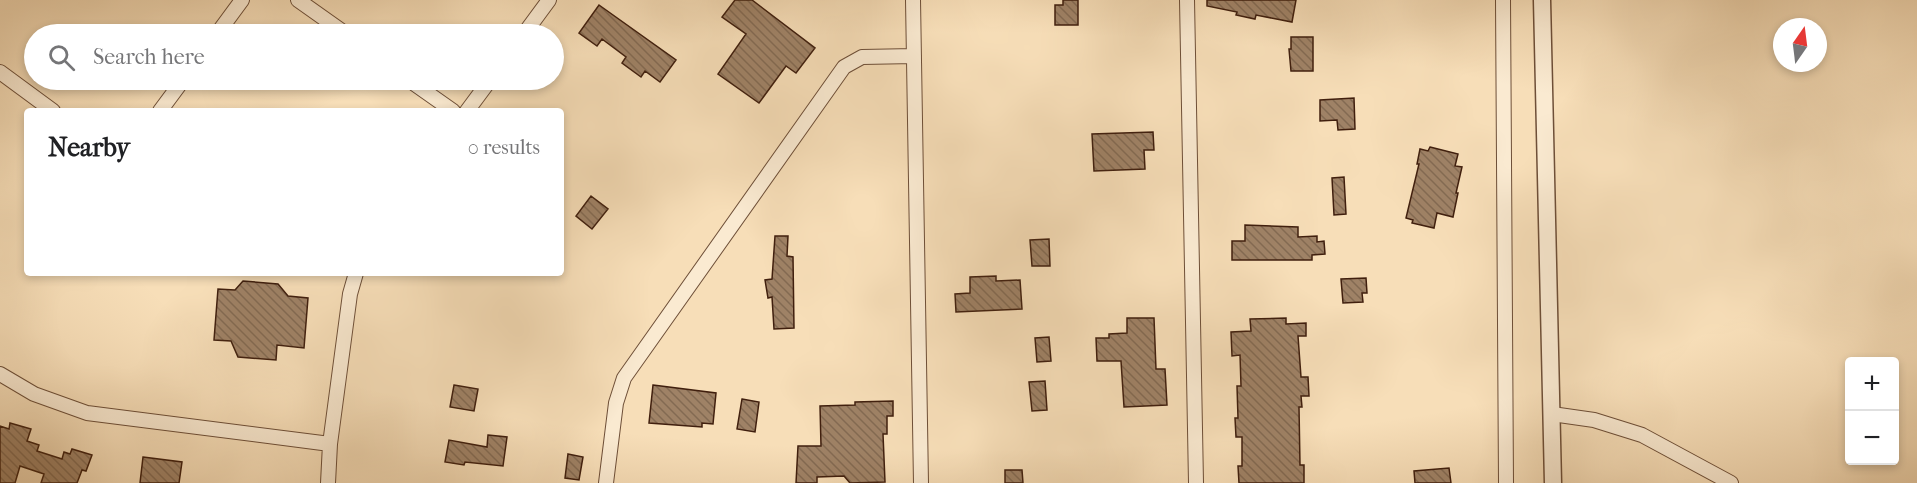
<!DOCTYPE html>
<html lang="en">
<head>
<meta charset="utf-8">
<style>
	:root { --surface:#fff; --page:#f2f2f2; --text:#202124; --muted:#757577; --line:#e0e0e0 }
	body { margin:0; font-family:"IM FELL French Canon",serif; background:var(--page); color:var(--text) }
	.controls { position:absolute; right:18px; bottom:18px; display:grid; overflow:hidden; border-radius:6px; box-shadow:0 3px 9px #0003 }
	.controls button { width:54px; height:54px; display:grid; place-items:center; padding:0; border:0; border-bottom:2px solid var(--line); background:var(--surface); color:var(--text); font:30px sans-serif }
	.compass { position:absolute; left:1773px; top:18px; width:54px; height:54px; border-radius:50%; background:var(--surface); box-shadow:0 3px 9px #0003; rotate:14deg }
	.list { margin:0; padding:0; list-style:none }
	h2 { display:flex; justify-content:space-between; align-items:center; height:78px; margin:0; padding:0 24px; font-size:26px }
	h2 small { font-size:20px; font-weight:400; color:var(--muted) }
	.icon { flex:none; width:33px; height:33px; fill:none; stroke:currentColor; stroke-width:2; stroke-linecap:round; stroke-linejoin:round }
	.map { position:relative; flex:none; width:1917px; height:483px; overflow:hidden }
	.search { position:absolute; background:var(--surface); box-shadow:0 3px 9px #0003; left:24px; top:24px; width:540px; height:66px; display:flex; align-items:center; gap:15px; box-sizing:border-box; padding:0 21px; border-radius:33px; color:var(--muted); font-size:22px }
	.panel { position:absolute; background:var(--surface); box-shadow:0 3px 9px #0003; left:24px; top:108px; width:540px; height:168px; border-radius:6px }
	.map>svg:first-child { display:block }
	.building { fill:url(#building-back-hatch); stroke:#401f0e; stroke-width:1.5 }
	.lines { fill:none; stroke-linecap:round; stroke-linejoin:round }
	.minor-casing { stroke:#6e4f38; stroke-width:16 }
	.tertiary-casing { stroke:#6e4f38; stroke-width:19 }
	.minor { stroke:#faead1; stroke-width:14 }
	.tertiary { stroke:#faead1; stroke-width:16 }
</style>
</head>
<body>
<div class="map">
<svg width="1917" height="483" viewBox="0 0 1917 483">
	<defs>
		<pattern id="building-back-hatch" width="6" height="6" patternUnits="userSpaceOnUse" patternTransform="scale(1.5)"><rect width="6" height="6" fill="#9f8266"/><path d="M-1 5l2 2M0 0l6 6M5-1l2 2" fill="none" stroke="#836a52"/></pattern>
	</defs>
	<rect width="100%" height="100%" fill="#f7deb8"/>
	<filter id="stains"><feTurbulence type="fractalNoise" baseFrequency=".00333" numOctaves="4"/><feColorMatrix values="0 0 0 0 .2 0 0 0 0 .09 0 0 0 0 .02 0 0 0 .5 -.17"/></filter>
	<radialGradient id="worn" r=".72"><stop offset=".6" stop-color="#630" stop-opacity="0"/><stop offset="1" stop-color="#630" stop-opacity=".3"/></radialGradient>
	<path class="building" d="M 735,0 L 752,0 L 815,48 L 796,73 L 786,66 L 759,103 L 718,74 L 746,34 L 722,17 Z
		M 1063,0 L 1078,0 L 1078,25 L 1055,25 L 1055,5 L 1063,5 Z
		M 1207,0 L 1296,0 L 1292,22 L 1256,15 L 1255,19 L 1236,15 L 1237,12 L 1207,6 Z
		M 599,5 L 676,60 L 660,82 L 645,71 L 641,77 L 622,63 L 626,57 L 602,39 L 597,46 L 579,33 Z
		M 1291,37 L 1313,37 L 1313,71 L 1291,71 L 1289,49 L 1291,49 Z
		M 1354,98 L 1355,129 L 1338,130 L 1337,120 L 1320,121 L 1320,100 Z
		M 1153,132 L 1154,150 L 1144,150 L 1145,169 L 1094,171 L 1092,134 Z
		M 1430,147 L 1458,154 L 1455,166 L 1462,167 L 1456,193 L 1458,193 L 1453,217 L 1437,213 L 1434,228 L 1412,223 L 1413,220 L 1406,218 L 1419,164 L 1417,164 L 1420,149 L 1428,151 Z
		M 1344,177 L 1346,214 L 1334,215 L 1332,178 Z
		M 591,196 L 608,209 L 592,229 L 576,216 Z
		M 1245,225 L 1298,227 L 1298,237 L 1317,236 L 1317,242 L 1324,241 L 1325,254 L 1312,255 L 1312,260 L 1232,260 L 1232,241 L 1245,241 Z
		M 775,236 L 788,236 L 787,256 L 793,257 L 794,328 L 774,329 L 772,297 L 768,298 L 765,280 L 772,279 Z
		M 1049,239 L 1050,266 L 1032,266 L 1030,240 Z
		M 996,276 L 996,281 L 1020,280 L 1022,309 L 956,312 L 955,294 L 970,293 L 970,277 Z
		M 1366,278 L 1367,293 L 1362,293 L 1363,302 L 1343,303 L 1341,279 Z
		M 243,281 L 278,284 L 288,296 L 308,298 L 304,348 L 277,345 L 276,360 L 238,357 L 231,341 L 214,340 L 218,289 L 235,290 Z
		M 1127,318 L 1154,318 L 1156,369 L 1165,369 L 1167,405 L 1124,407 L 1121,361 L 1097,361 L 1096,338 L 1109,338 L 1109,334 L 1127,333 Z
		M 1286,318 L 1286,324 L 1306,323 L 1306,336 L 1298,336 L 1301,377 L 1308,377 L 1309,396 L 1301,396 L 1302,407 L 1299,407 L 1300,465 L 1304,465 L 1304,483 L 1239,483 L 1238,466 L 1242,466 L 1242,437 L 1236,437 L 1235,418 L 1238,418 L 1237,386 L 1241,386 L 1240,355 L 1232,356 L 1231,332 L 1251,331 L 1250,319 Z
		M 1049,337 L 1051,361 L 1037,362 L 1035,338 Z
		M 1045,381 L 1047,410 L 1032,411 L 1029,382 Z
		M 454,385 L 478,389 L 474,411 L 450,407 Z
		M 653,385 L 716,393 L 713,424 L 702,423 L 702,427 L 649,423 Z
		M 742,399 L 759,402 L 755,432 L 737,429 Z
		M 893,401 L 893,416 L 887,416 L 887,434 L 883,434 L 885,482 L 850,483 L 844,476 L 817,477 L 817,483 L 796,483 L 798,446 L 821,446 L 820,406 L 855,405 L 855,402 Z
		M 10,423 L 31,429 L 27,441 L 39,445 L 37,451 L 62,459 L 64,452 L 70,454 L 72,449 L 92,455 L 86,471 L 82,470 L 77,483 L 41,483 L 44,474 L 20,466 L 15,483 L 0,483 L 0,426 L 9,429 Z
		M 488,435 L 507,437 L 503,466 L 465,462 L 464,465 L 445,462 L 449,440 L 487,447 Z
		M 568,454 L 583,457 L 579,480 L 565,478 Z
		M 143,457 L 182,462 L 179,483 L 140,483 Z
		M 1449,468 L 1451,483 L 1415,483 L 1414,471 Z
		M 1005,470 L 1022,470 L 1023,483 L 1005,483 Z"/>
	<g class="lines">
		<g class="minor-casing">
			<path id="minor" d="M 298,0 L 346,34
				M 913,0 L 921,483
				M 1187,0 L 1196,483
				M 1503,0 L 1506,483
				M 217,34 L 242,0
				M 524,34 L 549,0
				M 0,72 L 53,111
				M 409,80 L 453,111
				M 160,111 L 183,80
				M 467,111 L 490,80
				M 0,374 L 34,394 L 87,413 L 330,444
				M 1552,414 L 1594,420 L 1642,435 L 1731,483
				M 328,483 L 330,444 L 350,294 L 356,273
				M 606,483 L 616,403 L 624,378 L 844,67 L 862,57 L 914,56"/>
		</g>
		<g class="tertiary-casing">
			<path id="tertiary" d="M 1542,0 L 1553,483"/>
		</g>
		<use href="#minor" class="minor"/>
		<use href="#tertiary" class="tertiary"/>
	</g>
	<rect width="100%" height="100%" filter="url(#stains)"/>
	<rect width="100%" height="100%" fill="url(#worn)"/>
</svg>
<div class="controls">
<button>+</button>
<button>−</button>
</div>
<svg class="compass" viewBox="-18 -18 36 36"><path d="M0-13l5 13h-10z" fill="#e53935"/><path d="M0 13l5-13h-10z" fill="#757577"/></svg>
<div class="search"><svg class="icon" aria-label="search" viewBox="0 0 24 24"><circle cx="10" cy="10" r="6"/><path d="M15 15l6 6"/></svg>Search here</div>
<section class="panel">
<h2>Nearby<small>0 results</small></h2>
<ul class="list">
</ul>
</section>
</div>
</body>
</html>
